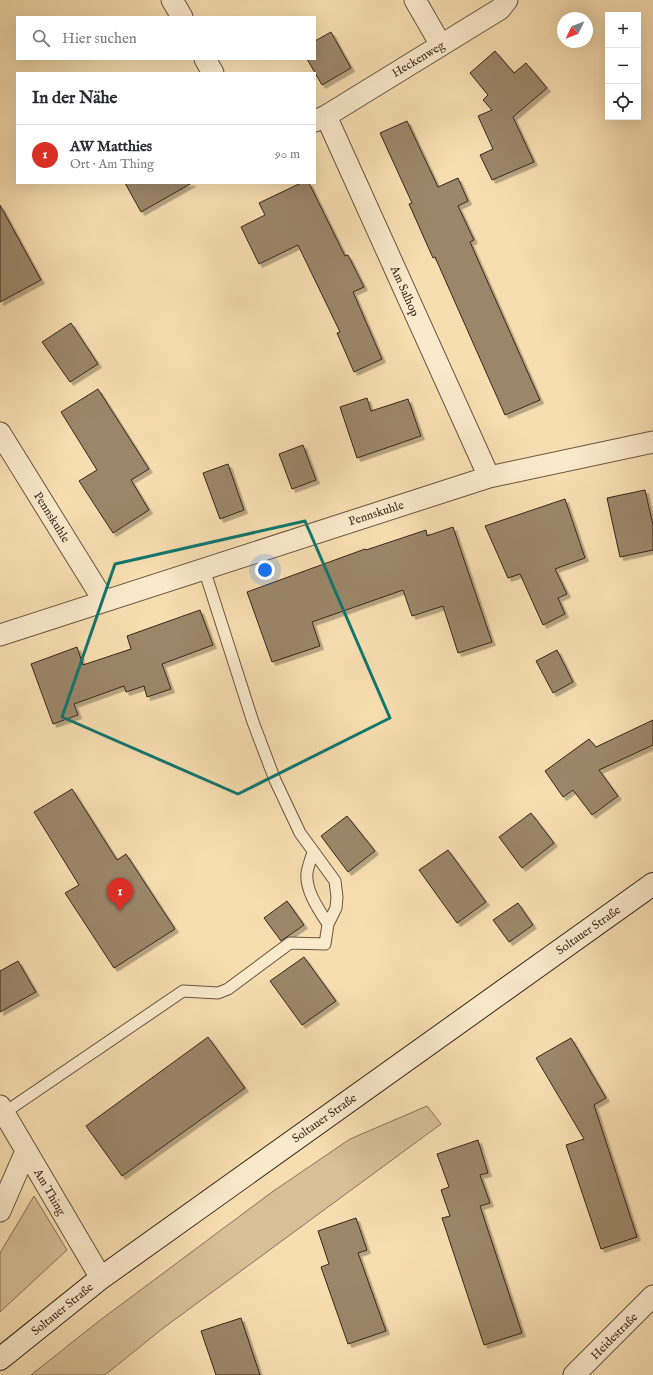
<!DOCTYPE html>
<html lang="de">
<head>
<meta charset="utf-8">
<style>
	:root { --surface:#fff; --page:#f7f7f7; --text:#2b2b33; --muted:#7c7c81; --line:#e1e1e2; --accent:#d93025 }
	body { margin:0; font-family:"IM FELL English",serif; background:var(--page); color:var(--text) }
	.controls { position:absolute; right:12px; top:12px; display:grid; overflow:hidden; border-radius:0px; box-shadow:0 4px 16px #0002 }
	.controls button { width:36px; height:36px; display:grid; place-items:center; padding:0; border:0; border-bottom:1px solid var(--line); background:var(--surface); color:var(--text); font:20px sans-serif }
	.compass { position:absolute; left:557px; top:12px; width:36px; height:36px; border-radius:50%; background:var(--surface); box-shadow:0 4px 16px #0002; rotate:227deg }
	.you { position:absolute; left:265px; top:570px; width:14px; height:14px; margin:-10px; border:3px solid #fff; border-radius:50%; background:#1a73e8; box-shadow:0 0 0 6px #1a73e833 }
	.badge { display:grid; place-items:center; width:26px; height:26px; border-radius:50%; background:var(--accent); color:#fff; font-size:13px; font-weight:700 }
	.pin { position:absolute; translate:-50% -33px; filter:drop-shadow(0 1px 2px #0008) }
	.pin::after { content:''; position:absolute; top:21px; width:14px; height:12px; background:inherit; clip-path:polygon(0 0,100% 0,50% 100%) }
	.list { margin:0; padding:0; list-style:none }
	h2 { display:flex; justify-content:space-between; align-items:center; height:52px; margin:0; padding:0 16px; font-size:17px }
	h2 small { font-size:13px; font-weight:400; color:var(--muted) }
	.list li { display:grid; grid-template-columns:26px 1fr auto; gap:12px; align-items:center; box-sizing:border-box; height:60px; padding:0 16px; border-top:1px solid var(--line) }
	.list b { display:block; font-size:15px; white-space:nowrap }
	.list p { margin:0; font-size:13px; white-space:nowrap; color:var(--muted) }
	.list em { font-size:13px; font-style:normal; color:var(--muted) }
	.icon { flex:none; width:22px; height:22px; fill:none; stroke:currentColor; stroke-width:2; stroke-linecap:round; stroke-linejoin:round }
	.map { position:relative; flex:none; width:653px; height:1375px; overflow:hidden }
	.search { position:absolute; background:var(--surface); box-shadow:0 4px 16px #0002; left:16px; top:16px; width:300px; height:44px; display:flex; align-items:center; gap:10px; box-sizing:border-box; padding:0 14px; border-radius:0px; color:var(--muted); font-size:15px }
	.panel { position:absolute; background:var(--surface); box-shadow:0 4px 16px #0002; left:16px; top:72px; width:300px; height:112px; border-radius:0px }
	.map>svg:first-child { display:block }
	.green { fill:#d7bf97; stroke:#887358 }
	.building { fill:#9b8669; stroke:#38271a; filter:url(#shadow) }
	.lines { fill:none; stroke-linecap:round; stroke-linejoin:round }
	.lane-casing { stroke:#685540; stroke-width:13 }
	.street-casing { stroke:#685540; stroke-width:23 }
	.secondary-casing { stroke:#38271a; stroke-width:24 }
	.lane { stroke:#faeacc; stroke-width:11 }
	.street { stroke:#faeacc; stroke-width:21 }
	.secondary { stroke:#faeacc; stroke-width:22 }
	.marked { fill:none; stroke:#0f766e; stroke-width:3; stroke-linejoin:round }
	.labels { text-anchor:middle; stroke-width:3; stroke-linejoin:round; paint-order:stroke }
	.street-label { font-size:12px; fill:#38271a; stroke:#faeacc }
</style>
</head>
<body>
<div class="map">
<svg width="653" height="1375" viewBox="0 0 653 1375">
	<defs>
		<filter id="shadow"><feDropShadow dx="3.5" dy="3.5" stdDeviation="0" flood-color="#0004"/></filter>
	</defs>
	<rect width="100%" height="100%" fill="#f7deb1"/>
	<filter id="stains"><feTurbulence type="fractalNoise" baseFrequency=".005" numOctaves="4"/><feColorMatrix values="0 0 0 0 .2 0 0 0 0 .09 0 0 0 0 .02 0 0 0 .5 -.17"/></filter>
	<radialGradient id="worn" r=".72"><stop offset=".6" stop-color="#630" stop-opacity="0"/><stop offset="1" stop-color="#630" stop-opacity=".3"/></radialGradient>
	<path class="green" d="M 427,1106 L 441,1124 L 162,1329 L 105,1375 L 31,1375 L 99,1321 L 272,1192 L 350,1139 Z
		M 34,1196 L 67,1250 L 0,1312 L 0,1253 Z"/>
	<path class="building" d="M 331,32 L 351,68 L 322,85 L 307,59 L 315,59 L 315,41 Z
		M 495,51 L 514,73 L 526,63 L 547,88 L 513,117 L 534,162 L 492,180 L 480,155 L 493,149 L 478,116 L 492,110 L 483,100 L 488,95 L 470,73 Z
		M 407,121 L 438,187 L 458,178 L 468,201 L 458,206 L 474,240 L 470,242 L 540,400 L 505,415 L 435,257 L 433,258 L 409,204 L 412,203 L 380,133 Z
		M 125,183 L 192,183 L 141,212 Z
		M 301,183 L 309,183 L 345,256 L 348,255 L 364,287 L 353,292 L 382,359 L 354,372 L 337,333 L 340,332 L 298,245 L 259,264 L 241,227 L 265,215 L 259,203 Z
		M 0,205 L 41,280 L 0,302 Z
		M 71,323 L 98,364 L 70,382 L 42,342 Z
		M 98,389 L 149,469 L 131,480 L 149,510 L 113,533 L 79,481 L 97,470 L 61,412 Z
		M 367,398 L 371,411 L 408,399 L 421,436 L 357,458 L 340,407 Z
		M 303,445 L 316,480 L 292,489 L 279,454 Z
		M 228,464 L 244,510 L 220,519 L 203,473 Z
		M 645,490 L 653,525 L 653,550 L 620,557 L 607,498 Z
		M 565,499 L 585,558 L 555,569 L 567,594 L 558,598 L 565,614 L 543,625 L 520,574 L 508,578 L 485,526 Z
		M 453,527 L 492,642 L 458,653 L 443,606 L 412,616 L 403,590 L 312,622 L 320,646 L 272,662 L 247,592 L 365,549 L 366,550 L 426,530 L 427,536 Z
		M 200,610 L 213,645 L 162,664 L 171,689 L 147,697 L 144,686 L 126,692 L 124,686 L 74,704 L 78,715 L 53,724 L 31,664 L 77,647 L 83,665 L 131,649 L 127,636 Z
		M 557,650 L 573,682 L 553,693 L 536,661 Z
		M 653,720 L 653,745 L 599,770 L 618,796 L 592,815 L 573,790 L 563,797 L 545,771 L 589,739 L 596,747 Z
		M 72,789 L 117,860 L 126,854 L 175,929 L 114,968 L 65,893 L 79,885 L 34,812 Z
		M 531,813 L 554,843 L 522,868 L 499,837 Z
		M 347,816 L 375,851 L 348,872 L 321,836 Z
		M 448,850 L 486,902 L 457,923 L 419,870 Z
		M 287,901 L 304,925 L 281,941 L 264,918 Z
		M 518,903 L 533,925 L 509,942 L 493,920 Z
		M 304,957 L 336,1001 L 302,1025 L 270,981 Z
		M 18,961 L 36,992 L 0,1012 L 0,971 Z
		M 208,1037 L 245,1088 L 122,1176 L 86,1126 Z
		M 571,1038 L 606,1098 L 594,1105 L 637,1237 L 601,1249 L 566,1145 L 584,1139 L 536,1058 Z
		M 478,1140 L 488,1173 L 480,1175 L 490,1203 L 480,1206 L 522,1333 L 484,1345 L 442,1218 L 450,1216 L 441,1190 L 449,1187 L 437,1154 Z
		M 356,1218 L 367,1250 L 358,1253 L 386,1331 L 348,1344 L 321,1267 L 329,1264 L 318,1231 Z
		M 241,1318 L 260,1375 L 216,1375 L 201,1331 Z"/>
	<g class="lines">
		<g class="lane-casing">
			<path id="lane" d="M 313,852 C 311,859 308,866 307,873 C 305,890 319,910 328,924
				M 1,1115 L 183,991 L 218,993 L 228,989 L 290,943 L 325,944 L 328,924 L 336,908 L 337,897 L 335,881 L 300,833 L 275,780 L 253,722 L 204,569"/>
		</g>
		<g class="street-casing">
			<path id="street" d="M 172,0 L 182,17
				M 415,0 L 441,45
				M 205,59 L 213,73
				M 326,116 L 500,9 L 507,0
				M 315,121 L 326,116 L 489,477
				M 0,433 L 104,601
				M 0,635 L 489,477 L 653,442
				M 0,1106 L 101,1278
				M 0,1211 L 26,1151
				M 574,1375 L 653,1296"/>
		</g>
		<g class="secondary-casing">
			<path id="secondary" d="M 0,1359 L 101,1278 L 653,884"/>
		</g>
		<use href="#lane" class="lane"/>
		<use href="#street" class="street"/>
		<use href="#secondary" class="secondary"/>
	</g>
	<path class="marked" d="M 305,521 L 390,718 L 238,794 L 62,717 L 115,564 Z"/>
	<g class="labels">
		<g class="street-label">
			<text transform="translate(418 59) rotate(-31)" y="4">Heckenweg</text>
			<text transform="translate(405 291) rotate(66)" y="4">Am Salhop</text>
			<text transform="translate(376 513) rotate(-18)" y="4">Pennskuhle</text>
			<text transform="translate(52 517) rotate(58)" y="4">Pennskuhle</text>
			<text transform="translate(588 930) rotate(-35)" y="4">Soltauer Straße</text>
			<text transform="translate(324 1118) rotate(-35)" y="4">Soltauer Straße</text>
			<text transform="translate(50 1192) rotate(60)" y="4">Am Thing</text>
			<text transform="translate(62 1309) rotate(-39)" y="4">Soltauer Straße</text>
			<text transform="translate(614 1336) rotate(-45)" y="4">Heidestraße</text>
		</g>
	</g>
	<rect width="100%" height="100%" filter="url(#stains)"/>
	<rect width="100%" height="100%" fill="url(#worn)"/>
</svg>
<div class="controls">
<button>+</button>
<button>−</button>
<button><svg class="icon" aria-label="locate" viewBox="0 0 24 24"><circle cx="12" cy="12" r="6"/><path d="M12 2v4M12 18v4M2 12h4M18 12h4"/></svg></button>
</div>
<svg class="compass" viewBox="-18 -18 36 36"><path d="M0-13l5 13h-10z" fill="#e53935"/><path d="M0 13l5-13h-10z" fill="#7c7c81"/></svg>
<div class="you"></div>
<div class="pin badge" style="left:120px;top:911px">1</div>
<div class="search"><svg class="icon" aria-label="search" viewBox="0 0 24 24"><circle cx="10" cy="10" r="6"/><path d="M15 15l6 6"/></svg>Hier suchen</div>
<section class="panel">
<h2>In der Nähe<small></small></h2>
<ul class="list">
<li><span class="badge">1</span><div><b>AW Matthies</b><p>Ort · Am Thing</p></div><em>90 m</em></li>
</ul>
</section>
</div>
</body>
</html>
